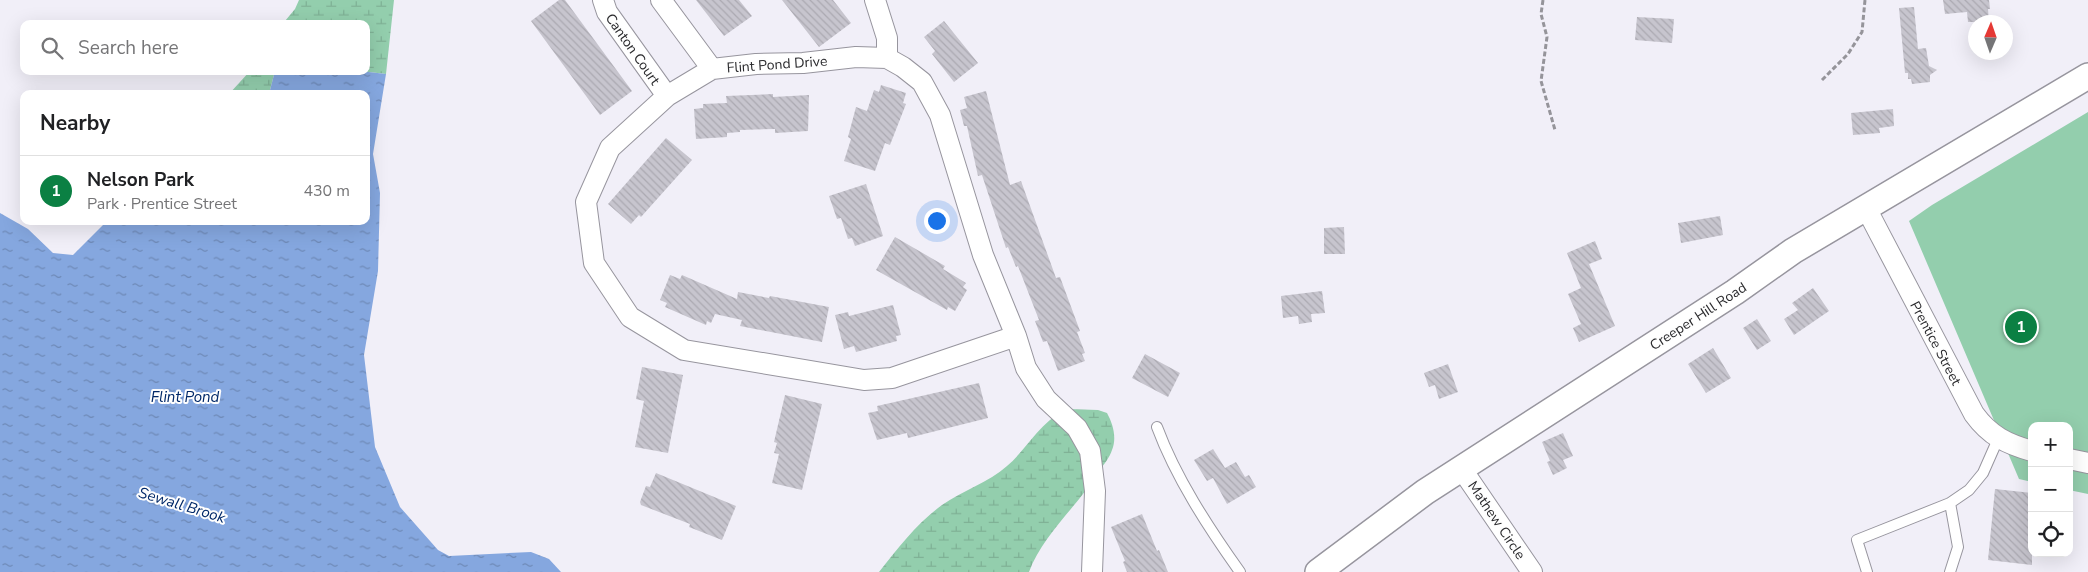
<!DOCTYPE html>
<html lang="en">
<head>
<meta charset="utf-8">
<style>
	:root { --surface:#fff; --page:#f2f2f2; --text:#202124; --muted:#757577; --line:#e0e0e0; --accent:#0b8043 }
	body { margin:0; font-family:"Nunito Sans",sans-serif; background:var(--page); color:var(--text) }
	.controls { position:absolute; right:15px; bottom:15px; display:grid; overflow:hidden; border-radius:10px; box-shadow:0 5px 20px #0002 }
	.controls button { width:45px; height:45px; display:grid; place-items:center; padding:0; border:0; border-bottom:1px solid var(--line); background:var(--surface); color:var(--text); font:25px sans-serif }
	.compass { position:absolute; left:1968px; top:15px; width:45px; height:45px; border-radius:50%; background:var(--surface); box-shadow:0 5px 20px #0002; rotate:2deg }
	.you { position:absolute; left:936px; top:220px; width:18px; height:18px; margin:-12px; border:4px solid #fff; border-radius:50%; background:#1a73e8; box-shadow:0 0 0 8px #1a73e833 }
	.badge { display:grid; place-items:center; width:32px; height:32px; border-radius:50%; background:var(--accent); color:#fff; font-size:16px; font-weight:700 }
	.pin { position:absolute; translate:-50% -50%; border:2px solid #fff; box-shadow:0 1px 5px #0006 }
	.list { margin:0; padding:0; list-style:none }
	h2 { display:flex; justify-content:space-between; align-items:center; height:65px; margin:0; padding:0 20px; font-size:21px }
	h2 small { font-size:16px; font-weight:400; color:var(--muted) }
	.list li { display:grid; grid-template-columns:32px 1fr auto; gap:15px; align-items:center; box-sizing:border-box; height:70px; padding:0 20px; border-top:1px solid var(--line) }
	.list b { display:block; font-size:19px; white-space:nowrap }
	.list p { margin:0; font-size:16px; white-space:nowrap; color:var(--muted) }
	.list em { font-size:16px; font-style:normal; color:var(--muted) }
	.icon { flex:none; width:28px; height:28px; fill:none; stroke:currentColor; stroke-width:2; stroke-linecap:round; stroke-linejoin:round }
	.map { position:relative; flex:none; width:2088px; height:572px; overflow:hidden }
	.search { position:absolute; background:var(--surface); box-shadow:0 5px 20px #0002; left:20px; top:20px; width:350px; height:55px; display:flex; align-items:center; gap:12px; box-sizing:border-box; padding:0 18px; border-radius:10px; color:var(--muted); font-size:19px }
	.panel { position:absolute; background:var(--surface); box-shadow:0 5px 20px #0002; left:20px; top:90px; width:350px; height:135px; border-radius:10px }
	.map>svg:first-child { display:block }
	.green { fill:#93cead }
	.wetland { fill:url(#wetland-marsh) }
	.water { fill:url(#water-ripples) }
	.building { fill:url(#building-back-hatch) }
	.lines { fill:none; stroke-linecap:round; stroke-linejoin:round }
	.service-casing { stroke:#97959e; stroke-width:12 }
	.minor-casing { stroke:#97959e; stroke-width:22 }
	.tertiary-casing { stroke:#97959e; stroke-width:28 }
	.path { stroke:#95949a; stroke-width:3; stroke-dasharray:5 2.5; stroke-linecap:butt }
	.service { stroke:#fff; stroke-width:10 }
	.minor { stroke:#fff; stroke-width:20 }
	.tertiary { stroke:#fff; stroke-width:25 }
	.labels { text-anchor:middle; stroke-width:4; stroke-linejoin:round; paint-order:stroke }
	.street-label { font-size:14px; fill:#2a2a2d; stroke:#fefefe }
	.water-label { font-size:15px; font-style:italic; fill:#012868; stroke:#fefefe }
</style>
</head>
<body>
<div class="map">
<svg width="2088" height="572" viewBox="0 0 2088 572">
	<defs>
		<pattern id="wetland-marsh" width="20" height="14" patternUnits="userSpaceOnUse" patternTransform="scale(1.25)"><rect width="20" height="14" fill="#93cead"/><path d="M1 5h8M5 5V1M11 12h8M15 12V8" fill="none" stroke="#7fb195"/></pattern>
		<pattern id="water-ripples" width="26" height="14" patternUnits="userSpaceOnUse" patternTransform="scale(1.25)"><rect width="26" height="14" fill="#85a7df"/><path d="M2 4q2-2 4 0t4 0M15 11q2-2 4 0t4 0" fill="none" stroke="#6d88b5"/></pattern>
		<pattern id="building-back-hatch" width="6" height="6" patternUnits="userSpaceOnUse" patternTransform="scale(1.25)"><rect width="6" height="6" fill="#c7c5ce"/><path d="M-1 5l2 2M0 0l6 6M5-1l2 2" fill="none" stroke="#aba9b1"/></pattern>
	</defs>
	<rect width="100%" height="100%" fill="#f1eff8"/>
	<path class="green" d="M 2088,112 L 2088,494 L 2069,490 L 2069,426 L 2032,426 L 2032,482 L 2019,479 L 1909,221 L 1932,205 Z"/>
	<path class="wetland" d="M 299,0 L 394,0 L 386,74 L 360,71 L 366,71 L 366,24 L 271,24 L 271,22 L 285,21 L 295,9 Z
		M 250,71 L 275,71 L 269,94 L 229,94 Z
		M 1068,409 L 1098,410 L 1107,413 C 1113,424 1117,438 1112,450 C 1110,457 1104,464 1100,470 C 1079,505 1043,534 1029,572 L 879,572 C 898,548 917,523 942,505 C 962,491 989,482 1007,466 C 1028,448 1042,419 1068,409 Z"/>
	<path class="water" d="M 275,71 L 360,71 L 386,74 L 373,154 L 380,193 L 378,271 L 364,355 L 375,447 L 400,507 L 438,550 L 449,556 L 531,552 L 549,559 L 561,572 L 0,572 L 0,213 L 28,229 L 53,253 L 73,255 L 107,221 L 366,221 L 366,94 L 269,94 Z"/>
	<path class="building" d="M 559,0 L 565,0 L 632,91 L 600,115 L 531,21 Z
		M 696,0 L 739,0 L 752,16 L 724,36 Z
		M 782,0 L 833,0 L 851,23 L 819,47 Z
		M 1943,0 L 1989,0 L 1990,9 L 1988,9 L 1989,22 L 1968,22 L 1967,12 L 1945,14 Z
		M 1914,7 L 1918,49 L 1926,48 L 1929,66 L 1937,70 L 1930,75 L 1930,82 L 1912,84 L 1911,79 L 1908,79 L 1908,73 L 1905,73 L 1899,8 Z
		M 1637,17 L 1674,19 L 1672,43 L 1635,40 Z
		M 944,21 L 978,63 L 954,82 L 932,54 L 935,51 L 924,37 Z
		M 881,85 L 906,93 L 903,103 L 906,104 L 890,145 L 885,143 L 875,171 L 844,161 L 851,139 L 848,137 L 856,107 L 867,111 L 874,90 L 879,92 Z
		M 986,91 L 1010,185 L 1021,181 L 1056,278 L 1060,277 L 1080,331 L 1077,332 L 1085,353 L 1082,354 L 1085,361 L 1058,371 L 1047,341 L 1043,342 L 1035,321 L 1039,320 L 1018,266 L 1016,267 L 1008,247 L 1006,248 L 982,175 L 978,176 L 967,126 L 964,126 L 960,110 L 967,108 L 964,97 Z
		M 773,94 L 773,97 L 809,95 L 808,131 L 775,133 L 775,129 L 740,130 L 740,132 L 727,133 L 727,137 L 696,139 L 694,109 L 703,108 L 703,104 L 727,103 L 726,96 Z
		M 1893,109 L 1894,126 L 1879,128 L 1880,133 L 1853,135 L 1851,113 Z
		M 666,138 L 692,160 L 641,217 L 639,215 L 631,224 L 608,204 Z
		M 866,184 L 883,236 L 855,246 L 852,238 L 848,239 L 841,218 L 837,219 L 829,196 Z
		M 1720,216 L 1723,235 L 1681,243 L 1678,223 Z
		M 1344,227 L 1345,254 L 1324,254 L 1324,228 Z
		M 895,237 L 945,266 L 943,269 L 966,283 L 963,287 L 967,290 L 955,311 L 948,307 L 947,310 L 876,270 Z
		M 1595,241 L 1602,259 L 1589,264 L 1615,326 L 1579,342 L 1573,328 L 1581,324 L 1568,294 L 1581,288 L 1567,253 Z
		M 670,275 L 680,279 L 682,275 L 737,299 L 738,292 L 769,298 L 770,296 L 829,307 L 822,342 L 740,326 L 742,320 L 715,314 L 711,323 L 707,321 L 706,325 L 665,307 L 667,303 L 660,300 Z
		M 1813,288 L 1829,311 L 1794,335 L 1784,319 L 1798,310 L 1792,303 Z
		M 1322,291 L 1325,313 L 1311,314 L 1312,322 L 1299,324 L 1298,316 L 1283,318 L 1281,296 Z
		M 893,305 L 901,335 L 896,336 L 897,341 L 856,352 L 854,346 L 844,349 L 835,315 L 848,312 L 849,316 Z
		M 1757,319 L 1771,341 L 1757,350 L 1743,328 Z
		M 1713,348 L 1731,378 L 1706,393 L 1688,364 Z
		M 1145,354 L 1180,373 L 1168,397 L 1132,378 Z
		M 1448,364 L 1458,392 L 1439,399 L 1435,385 L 1429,387 L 1424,373 Z
		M 642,367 L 683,375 L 668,453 L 635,447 L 644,401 L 636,399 Z
		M 979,383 L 988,418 L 908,438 L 907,433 L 877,440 L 868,413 L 878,411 L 877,406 Z
		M 785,395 L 822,404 L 802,490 L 772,483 L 779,454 L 774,453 L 777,443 L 774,442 Z
		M 1563,433 L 1573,456 L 1563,460 L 1567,468 L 1553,475 L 1547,462 L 1550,461 L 1542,442 Z
		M 1213,449 L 1225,468 L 1236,462 L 1245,477 L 1249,475 L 1256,487 L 1227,504 L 1213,478 L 1207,481 L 1194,460 Z
		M 656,473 L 736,506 L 722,540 L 689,527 L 690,524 L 641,505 L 640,502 L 646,486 L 650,487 Z
		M 1995,489 L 2032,493 L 2032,565 L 1988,560 Z
		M 1142,514 L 1157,551 L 1159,550 L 1168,572 L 1127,572 L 1123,562 L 1125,561 L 1111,527 Z"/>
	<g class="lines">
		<g class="service-casing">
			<path id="service" d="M 1157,427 C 1176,478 1208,527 1240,572
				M 1867,572 L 1857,540 L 1950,503 L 1969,490 L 1983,473 L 1998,439
				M 1950,572 L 1958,547 L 1950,503"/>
		</g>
		<g class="minor-casing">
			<path id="minor" d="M 603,0 L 607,12 L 667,96
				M 661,0 L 712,69
				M 875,0 L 887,38 L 887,58
				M 1866,208 L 1974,414 C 1990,436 2007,444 2032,451
				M 1016,336 L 892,378 L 864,380 L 684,350 L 630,317 L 594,263 L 586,202 L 610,148 L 667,96 L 712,69 L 756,64 L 803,63 L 856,57 L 887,58 L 903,67 L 922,82 L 940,115 L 983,255 L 1016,336 L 1026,368 L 1046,399 L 1077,428 L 1090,451 L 1095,491 L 1092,572
				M 2069,459 L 2088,463
				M 1461,468 L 1532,572"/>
		</g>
		<g class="tertiary-casing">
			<path id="tertiary" d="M 1318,572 L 1425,492 L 1735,292 L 1793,251 L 2088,76"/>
		</g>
		<path class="path" d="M 1543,0 L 1541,14 L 1547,37 L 1541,81 L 1555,130
			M 1822,80 L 1848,54 L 1862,32 L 1865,0"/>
		<use href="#service" class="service"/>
		<use href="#minor" class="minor"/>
		<use href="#tertiary" class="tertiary"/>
	</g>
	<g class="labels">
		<g class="street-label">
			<text transform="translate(633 49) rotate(55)" y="5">Canton Court</text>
			<text transform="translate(777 64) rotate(-4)" y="5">Flint Pond Drive</text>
			<text transform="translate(1698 316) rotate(-33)" y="5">Creeper Hill Road</text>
			<text transform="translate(1936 343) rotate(62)" y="5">Prentice Street</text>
			<text transform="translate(1497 520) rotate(56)" y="5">Mathew Circle</text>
		</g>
		<g class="water-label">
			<text x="185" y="402">Flint Pond</text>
			<text transform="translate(182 505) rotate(17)" y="5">Sewall Brook</text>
		</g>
	</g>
</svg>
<div class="controls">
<button>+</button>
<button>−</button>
<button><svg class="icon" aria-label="locate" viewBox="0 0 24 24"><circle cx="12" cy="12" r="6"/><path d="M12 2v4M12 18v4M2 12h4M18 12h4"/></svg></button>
</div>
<svg class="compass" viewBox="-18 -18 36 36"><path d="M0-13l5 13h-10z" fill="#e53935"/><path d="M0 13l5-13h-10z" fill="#757577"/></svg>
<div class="you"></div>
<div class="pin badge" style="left:2021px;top:327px">1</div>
<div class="search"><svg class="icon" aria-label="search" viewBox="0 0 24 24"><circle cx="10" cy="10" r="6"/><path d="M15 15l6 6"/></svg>Search here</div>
<section class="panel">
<h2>Nearby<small></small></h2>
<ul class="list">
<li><span class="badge">1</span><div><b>Nelson Park</b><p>Park · Prentice Street</p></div><em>430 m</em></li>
</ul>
</section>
</div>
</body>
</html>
